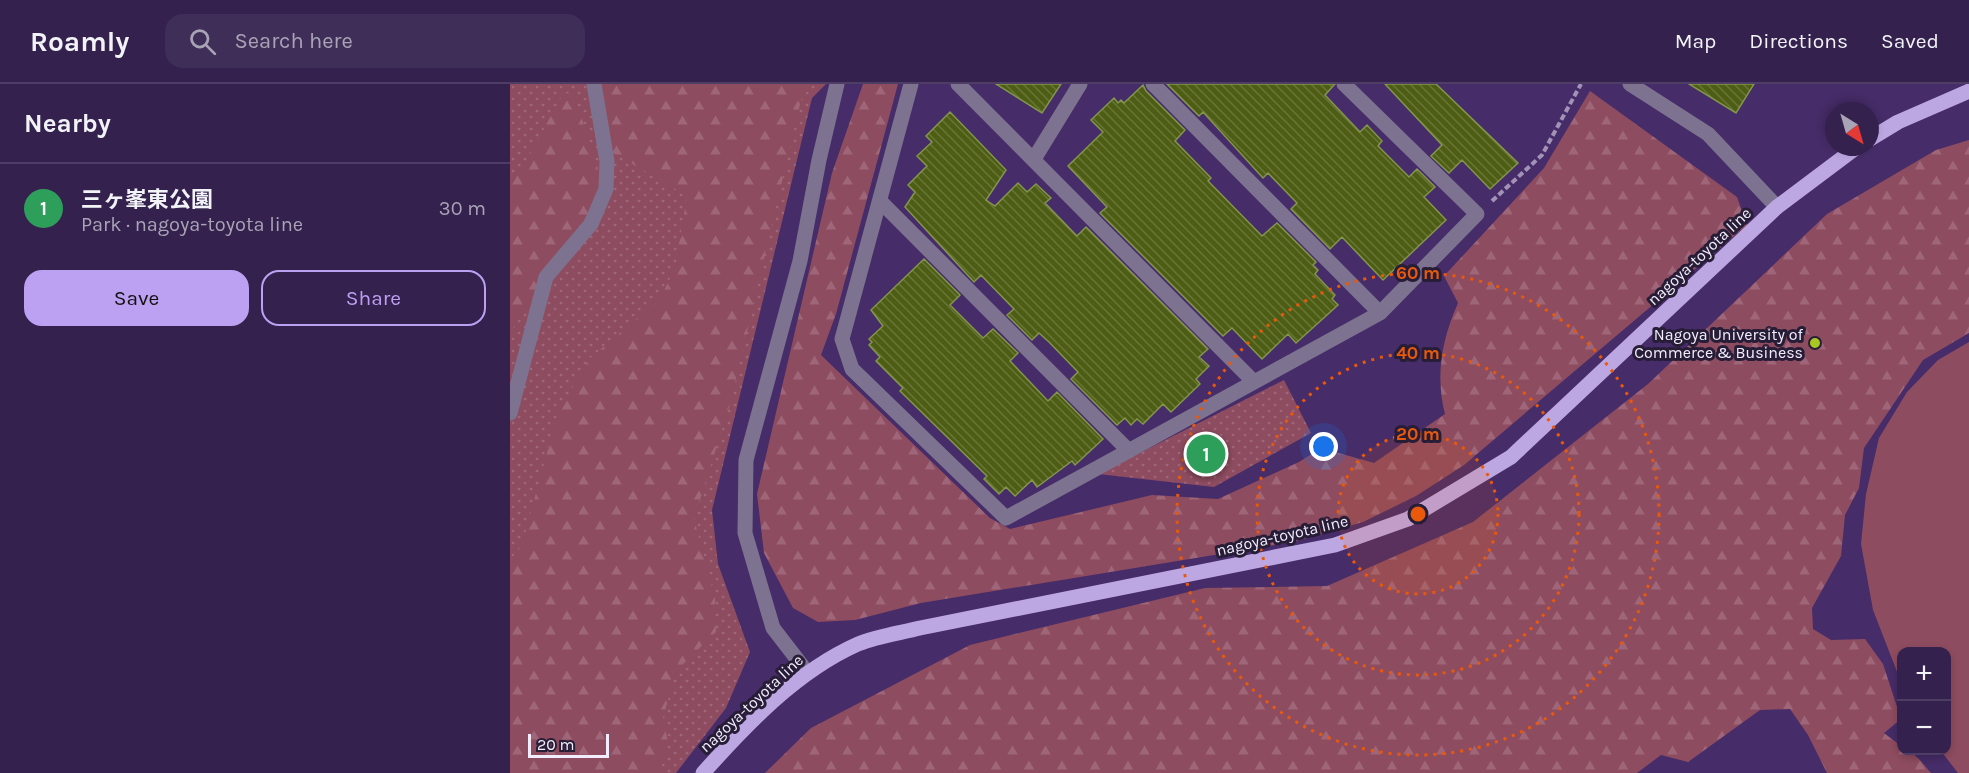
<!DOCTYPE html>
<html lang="en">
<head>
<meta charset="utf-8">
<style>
	:root { --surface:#34214e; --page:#3f2e58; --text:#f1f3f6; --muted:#a9a3b6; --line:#4e3e66; --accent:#bca0f2 }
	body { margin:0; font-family:Karla,"Noto Sans JP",sans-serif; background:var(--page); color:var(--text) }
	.controls { position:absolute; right:18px; bottom:18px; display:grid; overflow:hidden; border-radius:12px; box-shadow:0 3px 9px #0003 }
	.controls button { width:54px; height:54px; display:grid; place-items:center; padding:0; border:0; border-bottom:2px solid var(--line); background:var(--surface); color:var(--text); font:30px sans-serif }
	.compass { position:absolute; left:1315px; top:18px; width:54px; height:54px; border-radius:50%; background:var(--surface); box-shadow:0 3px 9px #0003; rotate:143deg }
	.scale { position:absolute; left:18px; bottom:15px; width:81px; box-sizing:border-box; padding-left:6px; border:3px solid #f2edfc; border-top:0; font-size:16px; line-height:21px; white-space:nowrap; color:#f2edfc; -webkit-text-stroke:4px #271d37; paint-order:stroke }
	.you { position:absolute; left:814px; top:363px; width:21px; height:21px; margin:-15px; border:4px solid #fff; border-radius:50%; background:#1a73e8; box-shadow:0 0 0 9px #1a73e833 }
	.badge { display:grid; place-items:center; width:39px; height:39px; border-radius:50%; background:var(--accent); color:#fff; font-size:20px; font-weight:700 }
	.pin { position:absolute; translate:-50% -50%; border:3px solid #fff; box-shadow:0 2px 6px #0006 }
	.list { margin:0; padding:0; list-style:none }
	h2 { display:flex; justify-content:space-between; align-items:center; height:78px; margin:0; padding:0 24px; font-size:26px }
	h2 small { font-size:20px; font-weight:400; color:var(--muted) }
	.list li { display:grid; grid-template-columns:39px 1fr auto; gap:18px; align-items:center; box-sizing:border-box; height:90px; padding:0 24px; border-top:2px solid var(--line) }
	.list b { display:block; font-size:22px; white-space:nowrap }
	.list p { margin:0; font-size:20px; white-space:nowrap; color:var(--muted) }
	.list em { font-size:20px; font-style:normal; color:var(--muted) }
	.actions { display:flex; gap:12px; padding:18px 24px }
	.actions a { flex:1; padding:14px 0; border:2px solid var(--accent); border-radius:18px; text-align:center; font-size:21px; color:var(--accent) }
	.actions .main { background:var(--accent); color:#111 }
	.icon { flex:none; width:33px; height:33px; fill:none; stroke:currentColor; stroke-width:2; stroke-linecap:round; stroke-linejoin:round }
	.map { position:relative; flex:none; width:1459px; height:689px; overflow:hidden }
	header { display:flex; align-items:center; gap:36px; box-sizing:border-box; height:84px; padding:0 30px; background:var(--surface); border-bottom:2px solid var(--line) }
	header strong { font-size:28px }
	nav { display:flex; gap:33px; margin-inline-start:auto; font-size:21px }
	.search { width:420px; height:54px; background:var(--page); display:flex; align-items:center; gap:15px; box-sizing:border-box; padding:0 21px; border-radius:18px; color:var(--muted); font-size:22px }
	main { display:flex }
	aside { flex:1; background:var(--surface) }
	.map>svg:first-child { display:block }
	.grass { fill:url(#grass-dots) }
	.forest { fill:url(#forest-firs) }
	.garden { fill:#8e4c60 }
	.building { fill:url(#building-back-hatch); stroke:#83964c; stroke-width:1.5 }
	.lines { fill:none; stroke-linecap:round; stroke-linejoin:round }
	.path { stroke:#a192b6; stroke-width:4; stroke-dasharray:6 3; stroke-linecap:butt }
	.minor { stroke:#7d7390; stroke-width:15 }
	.major { stroke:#bda7e2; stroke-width:15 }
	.ring { fill:none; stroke:#e8590c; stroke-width:3; stroke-dasharray:3 6 }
	.poi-dot { fill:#a7c820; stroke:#271d37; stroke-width:2 }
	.labels { text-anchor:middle; stroke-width:6; stroke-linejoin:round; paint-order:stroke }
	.street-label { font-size:16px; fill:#f2edfc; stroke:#271d37 }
	.poi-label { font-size:16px; fill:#f2edfc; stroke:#271d37; text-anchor:end }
	.centre { fill:#e8590c; stroke:#271d37; stroke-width:3 }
	.ring-label { font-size:18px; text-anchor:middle; font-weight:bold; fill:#e8590c; stroke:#271d37; stroke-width:6; stroke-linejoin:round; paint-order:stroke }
</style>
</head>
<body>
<header>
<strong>Roamly</strong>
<div class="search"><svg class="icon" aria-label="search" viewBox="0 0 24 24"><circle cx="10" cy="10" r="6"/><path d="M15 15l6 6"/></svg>Search here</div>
<nav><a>Map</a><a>Directions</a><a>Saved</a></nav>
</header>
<main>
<aside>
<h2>Nearby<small></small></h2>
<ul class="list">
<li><span class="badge" style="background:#2e9e5b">1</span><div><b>三ヶ峯東公園</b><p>Park · nagoya-toyota line</p></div><em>30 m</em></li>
</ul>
<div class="actions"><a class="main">Save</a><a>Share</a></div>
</aside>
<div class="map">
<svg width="1459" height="689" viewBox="0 0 1459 689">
	<defs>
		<pattern id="grass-dots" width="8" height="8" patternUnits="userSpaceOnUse" patternTransform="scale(1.5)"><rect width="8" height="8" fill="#8e4c60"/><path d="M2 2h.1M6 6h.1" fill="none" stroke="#9e6678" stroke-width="1.8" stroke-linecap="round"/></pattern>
		<pattern id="forest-firs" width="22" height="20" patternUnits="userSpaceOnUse" patternTransform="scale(1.5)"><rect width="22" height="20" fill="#8e4c60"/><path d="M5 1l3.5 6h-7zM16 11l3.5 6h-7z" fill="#9e6678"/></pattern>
		<pattern id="building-back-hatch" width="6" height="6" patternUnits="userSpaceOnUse" patternTransform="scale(1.5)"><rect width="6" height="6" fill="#4d5d14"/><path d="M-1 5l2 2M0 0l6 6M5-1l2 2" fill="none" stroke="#677537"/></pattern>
	</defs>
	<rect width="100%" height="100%" fill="#462c68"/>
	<path class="grass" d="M 0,0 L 316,0 L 302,14 L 202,426 L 208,480 L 240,568 L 216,624 L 166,689 L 0,689 Z
		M 774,296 L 801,349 L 704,403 L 588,390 Z"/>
	<path class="forest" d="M 90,0 L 302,0 L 291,16 L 220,320 L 184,435 L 205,514 L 206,548 L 166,587 L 153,634 L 158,659 L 150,689 L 0,689 L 0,476 L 12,461 L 48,328 L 79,275 L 150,215 L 165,184 L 177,112 L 102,68 Z
		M 353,0 L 388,0 L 326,230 L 311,271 L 480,434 L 500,445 L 642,411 L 708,415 L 789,378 L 811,364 L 864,379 L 935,330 C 925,292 932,255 948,219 L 934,192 L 1034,84 L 1080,7 L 1227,113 L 1237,141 L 954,381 L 906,412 L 853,438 L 783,458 L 411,519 L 345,536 L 308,538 L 283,524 L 254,469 L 247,410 L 322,89 Z
		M 54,8 L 65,13 L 90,92 L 81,127 L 33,188 L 24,210 L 0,249 L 0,100 L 19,72 Z
		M 1459,56 L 1459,249 L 1413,276 L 1354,364 L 1349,404 L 1335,431 L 1331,472 L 1302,524 L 1303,545 L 1321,556 L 1355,555 L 1373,580 L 1391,635 L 1374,649 L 1391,662 L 1392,666 C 1404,666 1413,680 1421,689 L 1317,689 L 1298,651 L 1280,625 L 1250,626 L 1178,678 L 1151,671 L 1127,689 L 255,689 L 301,644 L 460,561 L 695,504 L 817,502 L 963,438 L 1138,300 L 1317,130 L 1426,66 Z"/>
	<path class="garden" d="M 1459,258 L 1459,689 L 1448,689 L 1431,667 L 1436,666 L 1436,568 L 1392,568 L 1391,598 L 1363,526 L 1351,460 L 1356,410 L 1369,354 L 1397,308 L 1428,276 Z"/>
	<path class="building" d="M 486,0 L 551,0 L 532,29 Z
		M 657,0 L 825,0 L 815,11 L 850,48 L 857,41 L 872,57 L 868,62 L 899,93 L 907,85 L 925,103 L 914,113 L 936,136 L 873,196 L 832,153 L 820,165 L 781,125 L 787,119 L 758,89 L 753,94 L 693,28 L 689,32 Z
		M 875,0 L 926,0 L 1008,79 L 980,105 L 952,76 L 939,89 L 921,72 L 932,61 Z
		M 1179,0 L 1244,0 L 1226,29 Z
		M 633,1 L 636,7 L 675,46 L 665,57 L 701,94 L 698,97 L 752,152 L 767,139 L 806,178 L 803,181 L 808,186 L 805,190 L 825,211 L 822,215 L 828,221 L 786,259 L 778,250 L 752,275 L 722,244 L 713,252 L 590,129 L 597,123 L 558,82 L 593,48 L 581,36 L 604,14 L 608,19 L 611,16 L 614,19 Z
		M 440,28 L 496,86 L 476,116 L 485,122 L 508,99 L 517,108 L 526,100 L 541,114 L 535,119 L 567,152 L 576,143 L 698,265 L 689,273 L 699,282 L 686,295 L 690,300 L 661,328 L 653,320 L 633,340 L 627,335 L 621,341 L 615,334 L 607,341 L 561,295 L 568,288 L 539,258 L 529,249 L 522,256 L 497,231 L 504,225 L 471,191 L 464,198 L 395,123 L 405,108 L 398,101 L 417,82 L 407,72 L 422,58 L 416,52 Z
		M 414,175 L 450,211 L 440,221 L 473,254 L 483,245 L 508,269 L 500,277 L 538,317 L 547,308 L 593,355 L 565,381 L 562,377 L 527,403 L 522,396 L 505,412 L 496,403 L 489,410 L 474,395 L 477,392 L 390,307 L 393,304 L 366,277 L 370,273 L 359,261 L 362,258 L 359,255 L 373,242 L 361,226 Z"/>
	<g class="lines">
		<path class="path" d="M 982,117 L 1032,71 L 1071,0"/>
		<path class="minor" d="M 401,0 L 332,255 L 342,285 L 496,434 L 870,229 L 967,130 L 834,0
			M 448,0 L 744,298
			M 643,0 L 870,229
			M 1120,0 L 1198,50 L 1267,123
			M 524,75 L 570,0
			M 370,117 L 619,367
			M 0,329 L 36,193 L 81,140 L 96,105 L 97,77 L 84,0
			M 297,588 L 263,544 L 235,449 L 236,376 L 290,177 L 309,76 L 327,0"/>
		<path class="major" d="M 1360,55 L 1388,38 L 1459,7
			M 193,689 C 237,640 287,587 348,560 C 367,552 390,549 410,544 L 825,461 L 898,435 L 1001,373 L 1267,123 L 1347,63"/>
	</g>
	<circle cx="908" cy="430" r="80" fill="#e8590c" fill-opacity=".12"/>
	<g class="ring">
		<circle cx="908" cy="430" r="80"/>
		<circle cx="908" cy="430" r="161"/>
		<circle cx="908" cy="430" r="241"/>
	</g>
	<circle class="poi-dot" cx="1305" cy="259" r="6"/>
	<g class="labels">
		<g class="street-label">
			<text transform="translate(1189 172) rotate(-43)" y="6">nagoya-toyota line</text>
			<text transform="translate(772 451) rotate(-13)" y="6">nagoya-toyota line</text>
			<text transform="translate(241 619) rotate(-43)" y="6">nagoya-toyota line</text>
		</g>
		<g class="poi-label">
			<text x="1293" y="256">Nagoya University of<tspan x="1293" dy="18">Commerce &amp; Business</tspan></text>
		</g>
	</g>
	<circle cx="908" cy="430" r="9" class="centre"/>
	<g class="ring-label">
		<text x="908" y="195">60 m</text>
		<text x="908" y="275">40 m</text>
		<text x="908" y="356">20 m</text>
	</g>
</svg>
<div class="controls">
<button>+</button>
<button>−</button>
</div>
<svg class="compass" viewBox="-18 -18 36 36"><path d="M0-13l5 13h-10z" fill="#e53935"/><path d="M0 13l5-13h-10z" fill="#a9a3b6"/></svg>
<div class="scale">20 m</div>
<div class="you"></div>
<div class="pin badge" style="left:696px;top:370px;background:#2e9e5b">1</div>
</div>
</main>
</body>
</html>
